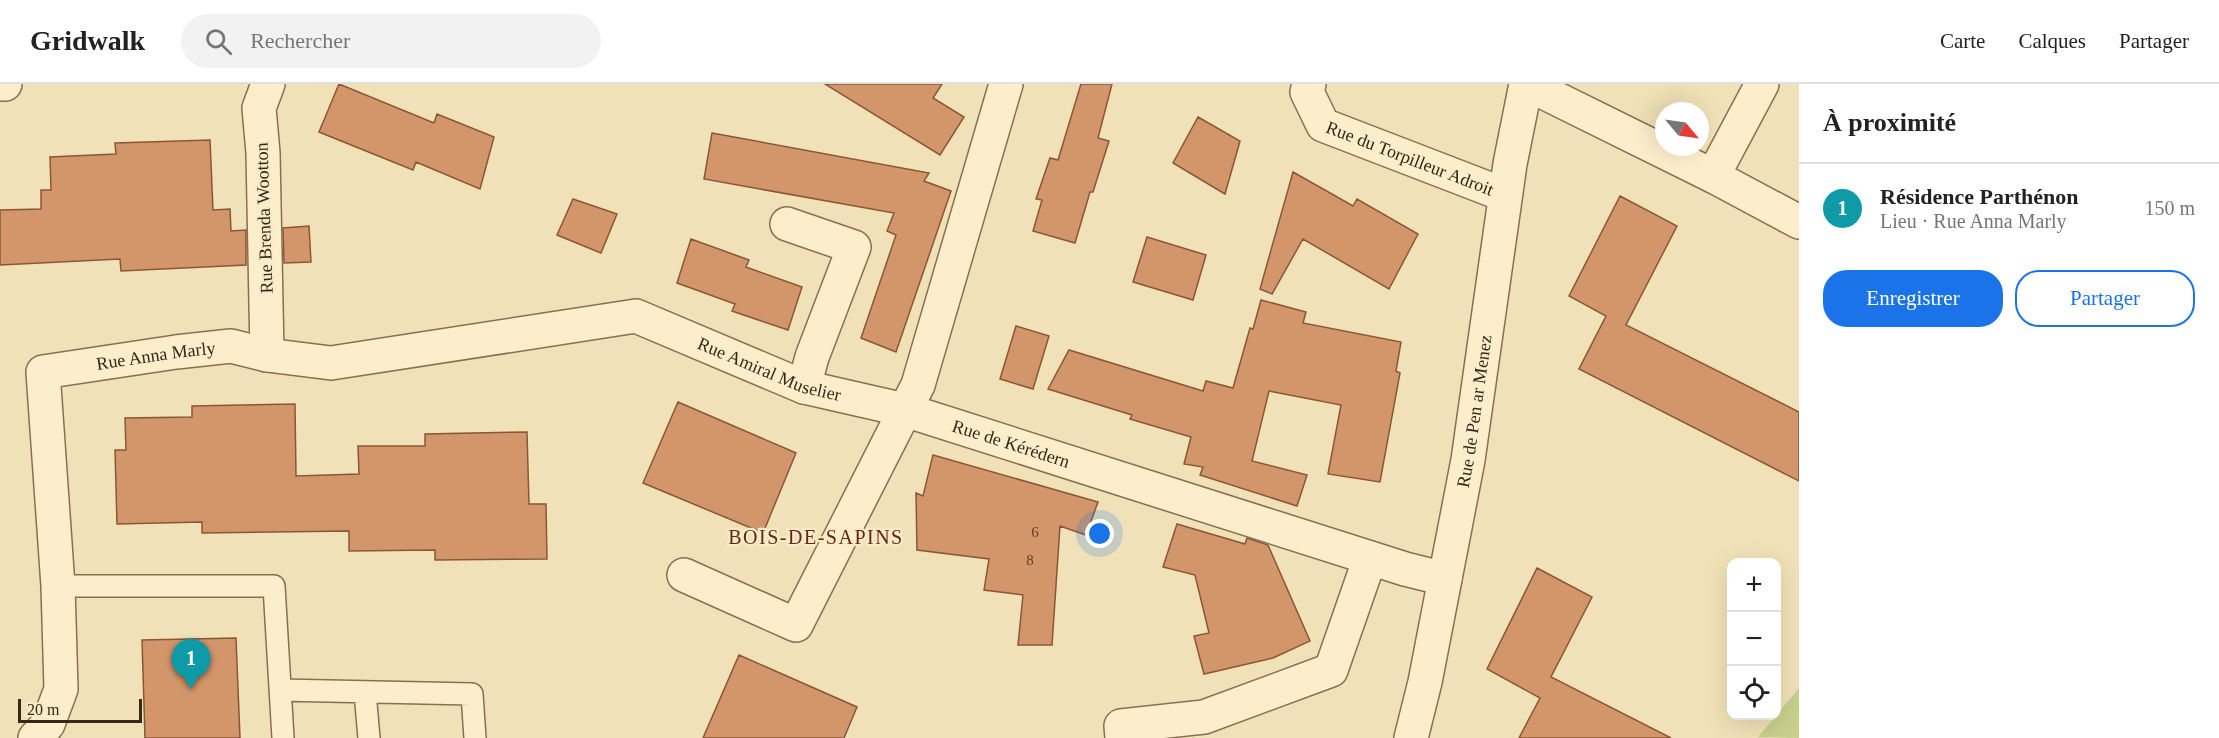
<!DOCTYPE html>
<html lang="fr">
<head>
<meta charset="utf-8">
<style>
	:root { --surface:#fff; --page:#f2f2f2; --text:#222; --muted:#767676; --line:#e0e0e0; --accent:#1a73e8 }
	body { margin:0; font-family:"Times New Roman",serif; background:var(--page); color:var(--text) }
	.controls { position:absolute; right:18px; bottom:18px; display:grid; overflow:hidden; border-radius:12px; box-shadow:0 6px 24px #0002 }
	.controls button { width:54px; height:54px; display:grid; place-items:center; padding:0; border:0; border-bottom:2px solid var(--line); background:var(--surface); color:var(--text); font:30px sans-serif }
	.compass { position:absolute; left:1655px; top:18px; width:54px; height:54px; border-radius:50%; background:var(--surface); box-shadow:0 6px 24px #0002; rotate:119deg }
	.scale { position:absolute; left:18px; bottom:15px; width:124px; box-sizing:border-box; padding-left:6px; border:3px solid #362719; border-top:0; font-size:16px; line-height:21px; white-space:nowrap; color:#362719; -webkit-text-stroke:4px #f8ebc8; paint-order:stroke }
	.you { position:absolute; left:1100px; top:450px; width:21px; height:21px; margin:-15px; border:4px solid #fff; border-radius:50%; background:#1a73e8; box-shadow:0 0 0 9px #1a73e833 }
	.badge { display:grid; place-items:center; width:39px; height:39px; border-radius:50%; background:var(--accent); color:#fff; font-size:20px; font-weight:700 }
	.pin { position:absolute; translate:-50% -50px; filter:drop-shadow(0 2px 3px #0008) }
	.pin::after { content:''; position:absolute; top:32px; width:21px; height:18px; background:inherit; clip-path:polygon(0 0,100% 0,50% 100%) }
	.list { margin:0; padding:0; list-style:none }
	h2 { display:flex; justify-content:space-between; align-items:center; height:78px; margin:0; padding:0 24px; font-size:26px }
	h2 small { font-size:20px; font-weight:400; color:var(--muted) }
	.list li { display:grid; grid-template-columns:39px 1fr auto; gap:18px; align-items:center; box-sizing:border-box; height:90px; padding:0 24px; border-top:2px solid var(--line) }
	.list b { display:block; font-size:22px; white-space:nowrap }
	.list p { margin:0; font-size:20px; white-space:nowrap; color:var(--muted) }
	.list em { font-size:20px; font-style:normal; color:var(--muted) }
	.actions { display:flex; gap:12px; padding:18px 24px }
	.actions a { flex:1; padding:14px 0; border:2px solid var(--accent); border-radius:24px; text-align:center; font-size:21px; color:var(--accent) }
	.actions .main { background:var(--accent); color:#fff }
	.icon { flex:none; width:33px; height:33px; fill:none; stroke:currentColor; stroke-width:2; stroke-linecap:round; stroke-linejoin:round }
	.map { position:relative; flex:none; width:1799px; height:654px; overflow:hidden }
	header { display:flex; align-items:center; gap:36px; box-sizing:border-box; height:84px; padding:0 30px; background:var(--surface); border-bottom:2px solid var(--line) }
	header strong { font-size:28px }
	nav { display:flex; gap:33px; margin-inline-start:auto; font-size:21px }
	.search { width:420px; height:54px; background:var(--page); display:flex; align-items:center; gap:15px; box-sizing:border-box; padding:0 21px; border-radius:33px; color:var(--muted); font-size:22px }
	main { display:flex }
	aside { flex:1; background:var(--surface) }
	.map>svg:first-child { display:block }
	.green { fill:#c7d08c }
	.building { fill:#d3966a; stroke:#8a5736; stroke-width:1.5 }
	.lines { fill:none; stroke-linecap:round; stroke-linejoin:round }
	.service-casing { stroke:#886f52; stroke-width:24 }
	.minor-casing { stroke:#886f52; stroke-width:36 }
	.service { stroke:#fceecb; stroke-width:21 }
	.minor { stroke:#fceecb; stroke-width:33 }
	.labels { text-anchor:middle; stroke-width:4.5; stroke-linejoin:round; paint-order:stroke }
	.number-label { font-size:15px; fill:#5d432d }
	.street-label { font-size:18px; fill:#362719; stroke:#f8ebc8 }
	.neighbourhood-label { font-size:20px; letter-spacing:1.5px; fill:#662614; stroke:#f8ebc8 }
</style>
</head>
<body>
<header>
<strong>Gridwalk</strong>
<div class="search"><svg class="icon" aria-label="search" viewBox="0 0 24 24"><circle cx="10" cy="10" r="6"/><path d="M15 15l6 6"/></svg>Rechercher</div>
<nav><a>Carte</a><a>Calques</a><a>Partager</a></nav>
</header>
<main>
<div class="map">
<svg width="1799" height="654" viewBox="0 0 1799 654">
	<rect width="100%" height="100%" fill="#f1e1b8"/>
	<path class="green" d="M 1799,604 L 1799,654 L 1758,653 Z"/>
	<path class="building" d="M 339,0 L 434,39 L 437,30 L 494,53 L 480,105 L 416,78 L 413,86 L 319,48 Z
		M 825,0 L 942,0 L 933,14 L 964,33 L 940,71 Z
		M 1081,0 L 1112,0 L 1098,54 L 1109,57 L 1093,108 L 1090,108 L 1075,159 L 1033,147 L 1042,116 L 1036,115 L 1050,74 L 1058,76 Z
		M 1198,33 L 1240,57 L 1225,110 L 1173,79 Z
		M 712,49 L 929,89 L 924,97 L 951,107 L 896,268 L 861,254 L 896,151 L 887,147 L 894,129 L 704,95 Z
		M 210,56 L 213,126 L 230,125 L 231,147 L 246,146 L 246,181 L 121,187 L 120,175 L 0,181 L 0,126 L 41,125 L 41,106 L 51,106 L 50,73 L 116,70 L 115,59 Z
		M 1293,88 L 1353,122 L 1357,115 L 1418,150 L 1389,205 L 1303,155 L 1272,210 L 1260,205 Z
		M 1620,112 L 1677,142 L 1626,241 L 1799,328 L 1799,397 L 1579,285 L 1606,232 L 1569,212 Z
		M 573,115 L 617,130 L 601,169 L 557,151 Z
		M 309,142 L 311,178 L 284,179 L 283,144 Z
		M 1147,153 L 1206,171 L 1193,216 L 1133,198 Z
		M 691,155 L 749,176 L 746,183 L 802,203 L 788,246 L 732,227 L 735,220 L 677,199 Z
		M 1261,216 L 1306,228 L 1303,239 L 1401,258 L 1396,287 L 1400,289 L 1380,398 L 1328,390 L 1341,321 L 1269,307 L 1252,377 L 1307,391 L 1297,422 L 1200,391 L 1203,383 L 1184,380 L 1191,353 L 1130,335 L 1132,331 L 1048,305 L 1069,266 L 1203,307 L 1206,297 L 1233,304 L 1250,244 L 1253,245 Z
		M 1016,242 L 1049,252 L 1033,305 L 1000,295 Z
		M 678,318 L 796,369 L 763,449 L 643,399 Z
		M 295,320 L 296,392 L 359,390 L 358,362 L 425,362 L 425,350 L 527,348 L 529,420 L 546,420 L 547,475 L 435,476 L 435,466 L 349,467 L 349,447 L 202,449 L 202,438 L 117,440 L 115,366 L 126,366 L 125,334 L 192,333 L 192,322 Z
		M 933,371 L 1098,418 L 1086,451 L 1060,442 L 1052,561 L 1018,561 L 1023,511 L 984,506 L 989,475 L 917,466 L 916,409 L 923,412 Z
		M 1177,440 L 1245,460 L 1247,454 L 1268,461 L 1310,557 L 1273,574 L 1204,590 L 1194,552 L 1209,549 L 1195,491 L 1163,483 Z
		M 1537,484 L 1592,513 L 1551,593 L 1671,654 L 1519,654 L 1540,614 L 1487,585 Z
		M 236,554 L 240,654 L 145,654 L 142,556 Z
		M 739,571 L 857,623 L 844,654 L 703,654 Z"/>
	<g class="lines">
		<g class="service-casing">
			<path id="service" d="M 58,502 L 274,502 L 283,654
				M 280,606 L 472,610 L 475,654
				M 365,608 L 369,654"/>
		</g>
		<g class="minor-casing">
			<g id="minor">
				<path d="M 0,0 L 5,0"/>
				<path id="s1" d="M 1006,0 L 918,301 L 905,326 L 1405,485 L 1445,495"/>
				<path id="s2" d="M 1309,0 L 1307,8 L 1323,41 L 1505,111"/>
				<path d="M 1527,0 L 1713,92 L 1799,138"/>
				<path d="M 1713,92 L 1762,0"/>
				<path d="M 787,140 L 854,163 L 812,273 L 804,303"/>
				<path d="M 267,271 L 263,69 L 259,24 L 268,0"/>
				<path id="s3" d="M 35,654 L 48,640 L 61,605 L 58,502 L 43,288 L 176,268 L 231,262 L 267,271 L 331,279 L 636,232 L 804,303 L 905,326 L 796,541 L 684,491"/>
				<path d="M 1122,654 L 1121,642 L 1204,633 L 1331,586 L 1370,474"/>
				<path id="s4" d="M 1411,654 L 1425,598 L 1468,376 L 1510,80 L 1526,0"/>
			</g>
		</g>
		<use href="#service" class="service"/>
		<use href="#minor" class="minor"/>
	</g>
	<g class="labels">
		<g class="number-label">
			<text x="1035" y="453">6</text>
			<text x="1030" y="481">8</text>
		</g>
		<g class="street-label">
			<text dy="6" stroke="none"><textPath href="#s2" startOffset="138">Rue du Torpilleur Adroit</textPath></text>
			<text transform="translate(264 134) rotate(-92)" y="6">Rue Brenda Wootton</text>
			<text dy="6" stroke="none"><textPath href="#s3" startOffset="488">Rue Anna Marly</textPath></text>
			<text dy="6" stroke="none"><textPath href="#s3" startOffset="1118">Rue Amiral Muselier</textPath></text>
			<text dy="6" stroke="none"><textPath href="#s4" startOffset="333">Rue de Pen ar Menez</textPath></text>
			<text dy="6" stroke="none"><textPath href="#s1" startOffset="453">Rue de Kérédern</textPath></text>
		</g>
		<g class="neighbourhood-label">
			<text x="816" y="460">BOIS-DE-SAPINS</text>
		</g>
	</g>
</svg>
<div class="controls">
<button>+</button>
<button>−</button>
<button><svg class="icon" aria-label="locate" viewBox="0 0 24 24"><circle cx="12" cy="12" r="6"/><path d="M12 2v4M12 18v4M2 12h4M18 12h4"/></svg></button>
</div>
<svg class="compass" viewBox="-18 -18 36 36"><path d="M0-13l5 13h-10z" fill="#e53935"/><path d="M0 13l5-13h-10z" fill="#767676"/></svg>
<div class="scale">20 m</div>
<div class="you"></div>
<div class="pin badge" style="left:191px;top:605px;background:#0f9aa8">1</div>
</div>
<aside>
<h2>À proximité<small></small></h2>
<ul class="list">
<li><span class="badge" style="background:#0f9aa8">1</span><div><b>Résidence Parthénon</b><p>Lieu · Rue Anna Marly</p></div><em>150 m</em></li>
</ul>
<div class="actions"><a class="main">Enregistrer</a><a>Partager</a></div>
</aside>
</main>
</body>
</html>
